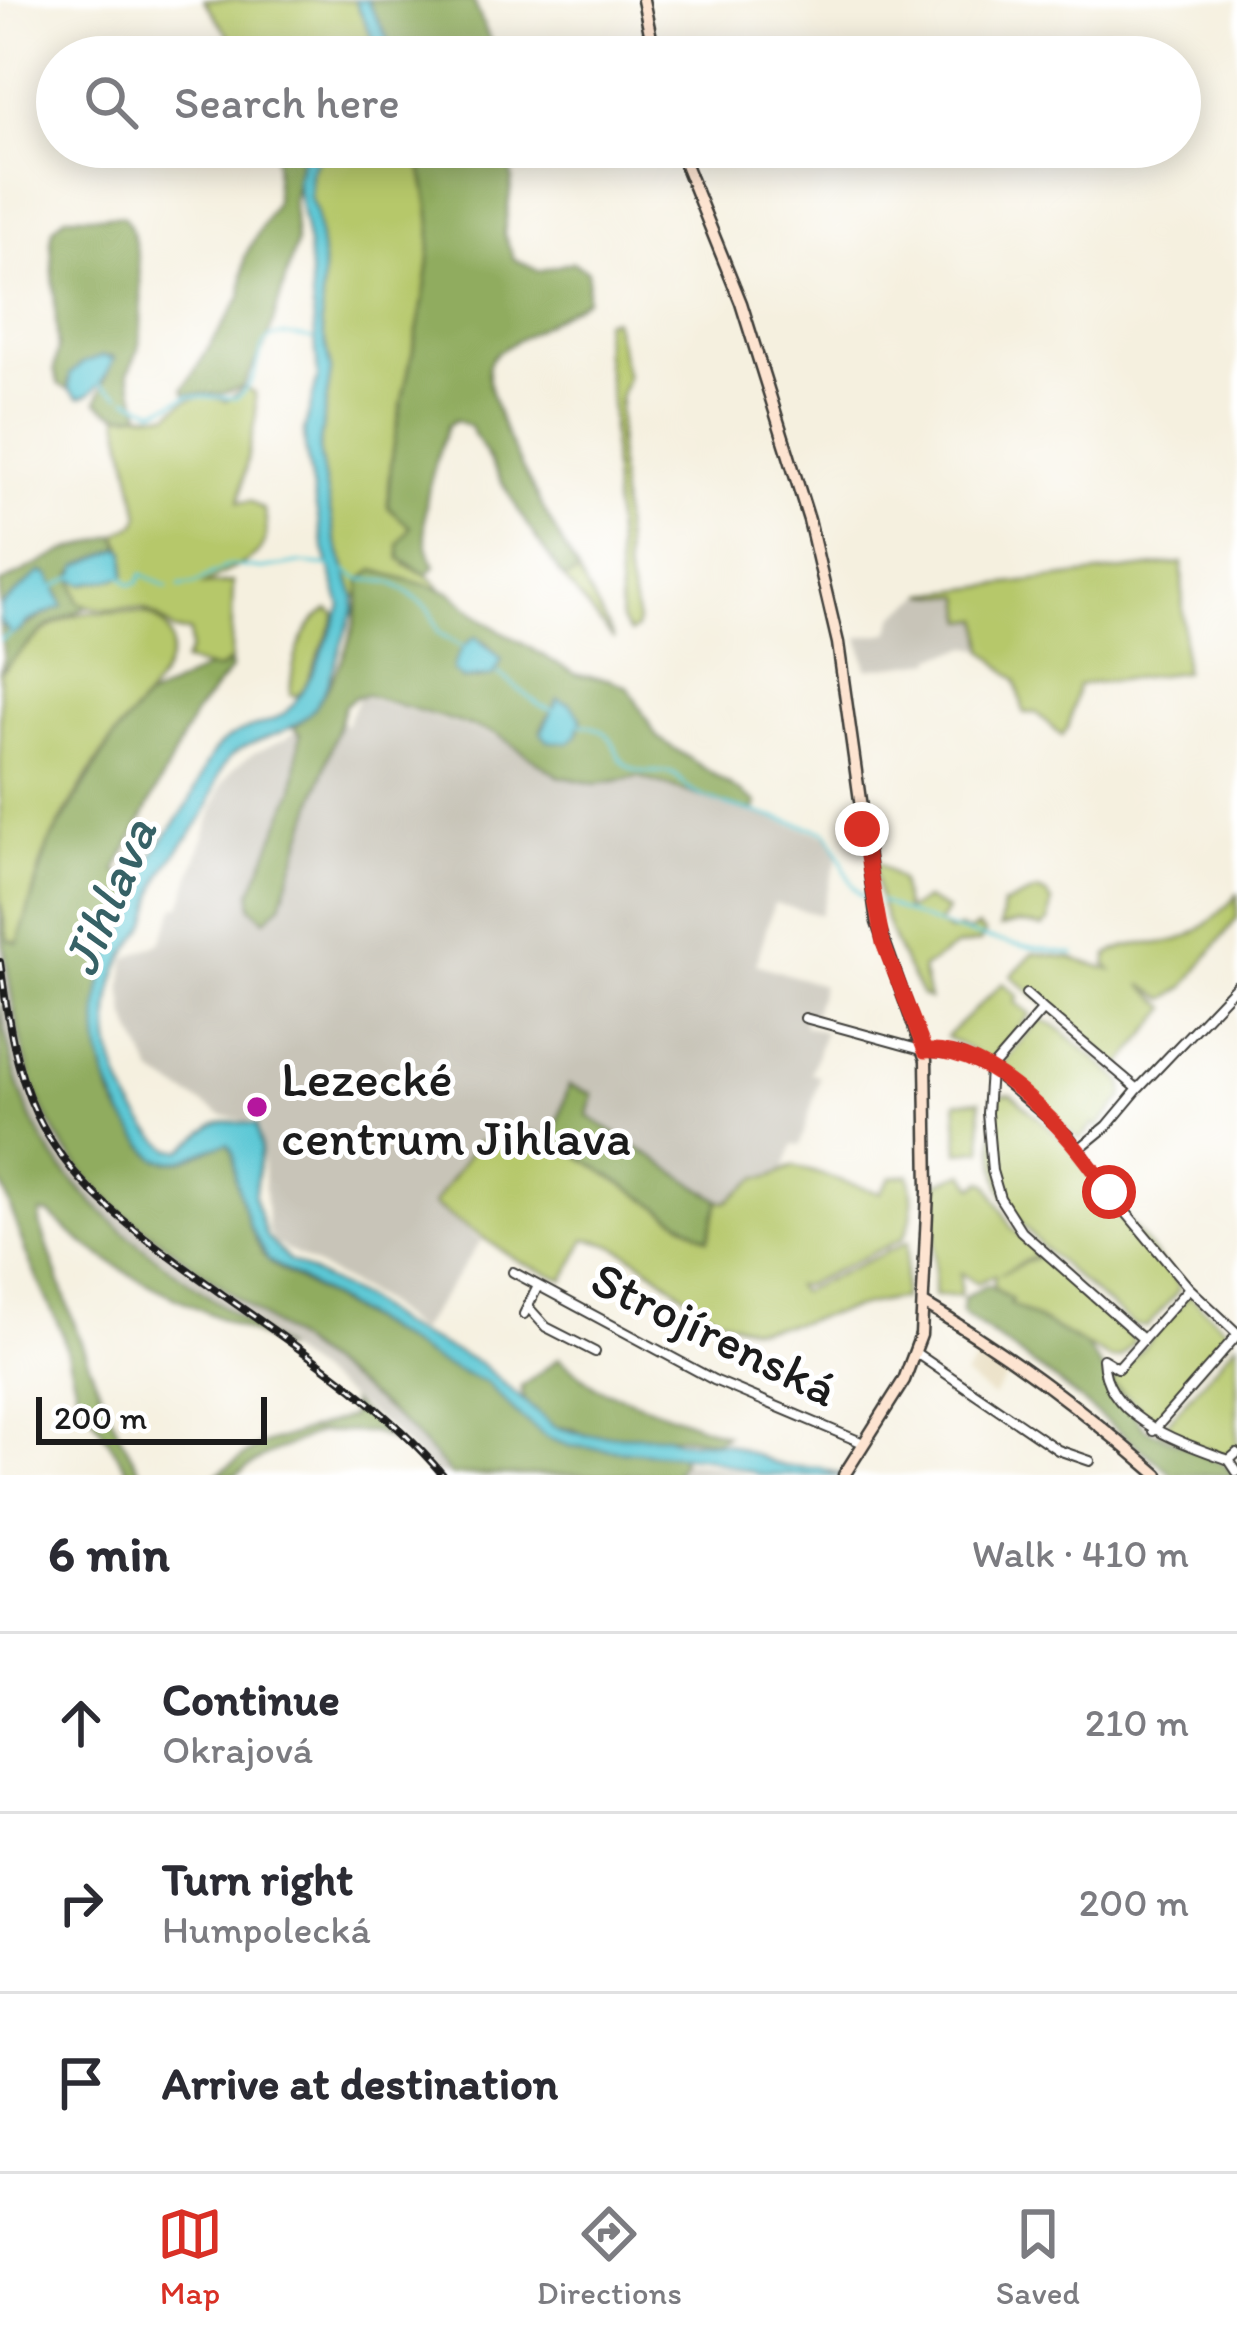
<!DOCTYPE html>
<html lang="en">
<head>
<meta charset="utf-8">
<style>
	:root { --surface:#fff; --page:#f7f7f7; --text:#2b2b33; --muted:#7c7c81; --line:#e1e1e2; --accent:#d93025 }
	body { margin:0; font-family:Itim,sans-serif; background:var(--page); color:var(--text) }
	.scale { position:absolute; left:36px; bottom:30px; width:231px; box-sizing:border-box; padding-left:12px; border:6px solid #1c1c1c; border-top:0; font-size:33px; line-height:42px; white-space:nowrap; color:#1c1c1c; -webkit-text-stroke:9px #fff; paint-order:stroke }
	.stop { position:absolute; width:36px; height:36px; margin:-27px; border:9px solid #d93025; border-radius:50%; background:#fff }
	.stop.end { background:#d93025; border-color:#fff; box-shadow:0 3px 12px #0008 }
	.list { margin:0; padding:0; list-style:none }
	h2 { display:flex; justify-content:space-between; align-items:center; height:156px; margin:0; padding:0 48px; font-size:51px }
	h2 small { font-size:39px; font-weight:400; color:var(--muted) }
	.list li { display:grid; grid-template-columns:78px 1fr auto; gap:36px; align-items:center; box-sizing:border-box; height:180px; padding:0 48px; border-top:3px solid var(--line) }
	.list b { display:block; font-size:45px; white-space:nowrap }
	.list p { margin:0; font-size:39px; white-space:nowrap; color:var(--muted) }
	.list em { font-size:39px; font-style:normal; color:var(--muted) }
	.icon { flex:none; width:66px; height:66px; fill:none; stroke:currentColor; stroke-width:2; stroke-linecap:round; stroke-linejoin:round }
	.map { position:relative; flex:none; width:1237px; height:1475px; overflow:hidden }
	.search { position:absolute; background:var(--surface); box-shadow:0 6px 30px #0003; left:36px; right:36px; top:36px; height:132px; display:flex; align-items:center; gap:30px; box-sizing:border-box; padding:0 42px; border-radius:66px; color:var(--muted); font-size:45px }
	.sheet { height:696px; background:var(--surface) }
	nav { display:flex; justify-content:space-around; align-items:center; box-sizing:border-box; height:168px; border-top:3px solid var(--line); background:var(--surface); font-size:33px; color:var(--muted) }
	nav a { display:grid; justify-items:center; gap:6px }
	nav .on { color:var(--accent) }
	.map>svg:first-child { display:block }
	.built { fill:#e6daba }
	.industrial { fill:#c8c4b8 }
	.green { fill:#b6c86b; stroke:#697244; stroke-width:3 }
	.forest { fill:#90ac5f; stroke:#56643e; stroke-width:3; fill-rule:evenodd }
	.water { fill:#5cc8d5; stroke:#3c7278; stroke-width:3 }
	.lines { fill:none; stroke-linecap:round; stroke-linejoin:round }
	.stream { stroke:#5cc8d5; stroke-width:3 }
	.street-casing { stroke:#3d3c39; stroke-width:12 }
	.secondary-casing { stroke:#3d3c39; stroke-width:15 }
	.street { stroke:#fff; stroke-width:8 }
	.secondary { stroke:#fde4d1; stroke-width:10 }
	.rail-casing { stroke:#1c1c1c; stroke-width:8 }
	.rail { stroke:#fff; stroke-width:3; stroke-dasharray:9; stroke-linecap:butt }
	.route { stroke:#d93025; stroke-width:15 }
	.poi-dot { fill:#b5179e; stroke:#fff; stroke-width:4.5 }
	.labels { text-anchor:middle; stroke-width:10; stroke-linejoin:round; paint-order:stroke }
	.poi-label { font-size:51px; fill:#1c1c1c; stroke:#fff; text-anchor:start }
	.street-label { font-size:51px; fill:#1c1c1c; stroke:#fff }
	.water-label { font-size:54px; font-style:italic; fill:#366166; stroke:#fff }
</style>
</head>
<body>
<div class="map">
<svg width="1237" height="1475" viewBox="0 0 1237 1475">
	<rect width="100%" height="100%" fill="#fff"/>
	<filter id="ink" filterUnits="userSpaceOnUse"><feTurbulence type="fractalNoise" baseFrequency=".00833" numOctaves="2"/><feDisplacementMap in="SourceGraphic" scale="24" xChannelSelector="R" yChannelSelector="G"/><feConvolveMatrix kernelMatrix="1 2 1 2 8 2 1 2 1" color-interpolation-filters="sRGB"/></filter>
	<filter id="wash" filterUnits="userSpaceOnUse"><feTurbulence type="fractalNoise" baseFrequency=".004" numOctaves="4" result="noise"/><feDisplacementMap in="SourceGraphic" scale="48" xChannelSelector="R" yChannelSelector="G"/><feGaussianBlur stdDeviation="2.7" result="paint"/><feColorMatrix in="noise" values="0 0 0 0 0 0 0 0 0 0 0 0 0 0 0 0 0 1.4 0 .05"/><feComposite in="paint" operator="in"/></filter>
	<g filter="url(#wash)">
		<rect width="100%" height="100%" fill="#f5f0df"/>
		<path class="built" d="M 983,1351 L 1012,1371 L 993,1397 L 964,1376 Z"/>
		<path class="industrial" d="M 924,594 L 963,595 L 981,619 L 984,650 L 970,647 L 934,657 L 934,661 L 867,669 L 859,637 L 889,633 L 895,616 Z
			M 359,696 L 829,836 L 839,853 L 820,915 L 774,903 L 756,964 L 822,985 L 813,1017 L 806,1014 L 803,1025 L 824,1032 L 811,1073 L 820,1077 L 800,1146 L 793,1144 L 784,1170 L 769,1179 L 757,1178 L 726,1202 L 719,1200 L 587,1116 L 570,1085 L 553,1139 L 525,1132 L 446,1186 L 434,1204 L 481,1241 L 418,1332 L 379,1300 L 275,1243 L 268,1231 L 260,1130 L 252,1119 L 248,1122 L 221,1115 L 153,1074 L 126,1016 L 122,987 L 126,959 L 161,942 L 176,906 L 181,906 L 221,786 L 233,769 L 254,753 L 287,738 L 318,712 L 346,725 Z
			M 0,920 L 29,1079 L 51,1129 L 75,1164 L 143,1229 L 396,1417 L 451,1475 L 435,1475 L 388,1427 L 136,1239 L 97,1207 L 65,1172 L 30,1116 L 11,1061 L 0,1004 Z
			M 682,1461 L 730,1469 L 747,1475 L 675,1475 Z"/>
		<path class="green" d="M 204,0 L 355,0 L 381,57 L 284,57 L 276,46 L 261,49 L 255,57 L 243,57 Z
			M 358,147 L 417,147 C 422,174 431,203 431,230 C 428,324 390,412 388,507 L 410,526 L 405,565 L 427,575 L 445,592 L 395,576 L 361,580 L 360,596 L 355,597 L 335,538 L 319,449 L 331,370 L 321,323 L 323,263 L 316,211 L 310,199 L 311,171 L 318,159 Z
			M 613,319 L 627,377 L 620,398 L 618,453 L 626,570 L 638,621 L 636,629 L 630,633 L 621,620 C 618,554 611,489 612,423 C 613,389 601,356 604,321 Z
			M 245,388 L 255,393 L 256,414 L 239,502 L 250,501 L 264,510 C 278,563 235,562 204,585 L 233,582 L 231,660 L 218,670 L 184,662 L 190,650 L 190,632 L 174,631 C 133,588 122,622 78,602 L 73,579 L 86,584 L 102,580 L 124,549 L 116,535 L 136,524 L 140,516 L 118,414 L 169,414 C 187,396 202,392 226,401 Z
			M 1182,563 L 1184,672 L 1078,685 L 1068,727 L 1062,736 L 1036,713 L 1024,713 L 1016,680 L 985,651 L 981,619 L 966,621 L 963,596 L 924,594 Z
			M 577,570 L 610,631 L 614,640 L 564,579 L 575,575 Z
			M 328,609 L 336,615 L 304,688 L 297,696 L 290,694 C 292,661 300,628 328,609 Z
			M 89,612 C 117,614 157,602 170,636 C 181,668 130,715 113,738 C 90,770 63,815 48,846 C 35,876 29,912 19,943 L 8,940 L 0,901 L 0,672 C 28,645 49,619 89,612 Z
			M 875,860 L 900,880 L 906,911 L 925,899 L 947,910 L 939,924 L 949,932 L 960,928 L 968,932 L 978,927 L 985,933 L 980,942 L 955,947 L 922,969 L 929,999 L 922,996 C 899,955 875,908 875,860 Z
			M 1037,891 L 1046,894 L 1052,902 L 1049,922 L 1042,927 L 1019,923 L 1000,927 L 1003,905 Z
			M 1237,895 L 1237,918 L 1185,987 L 1166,999 L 1141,984 L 1168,1008 L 1120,1067 L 1011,976 L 1033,953 L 1071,958 L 1111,970 L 1106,964 L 1108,955 C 1133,939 1150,947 1174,941 C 1197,936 1222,912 1237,895 Z
			M 1003,983 L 1019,997 L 1015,1002 L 1031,1014 L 991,1061 L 946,1037 Z
			M 1040,1019 L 1055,1025 L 1123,1082 L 1124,1097 L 1098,1127 L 1094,1124 L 1080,1140 L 1001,1070 L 1003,1063 Z
			M 1011,1094 L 1067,1143 L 1178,1284 L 1179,1290 L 1147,1327 L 1133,1325 C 1093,1289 1019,1239 1001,1188 C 992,1162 993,1129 994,1102 L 997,1095 Z
			M 980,1100 L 983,1150 L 959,1152 L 956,1102 Z
			M 525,1132 L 553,1139 L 707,1239 L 719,1200 L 727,1202 L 757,1178 C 773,1179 780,1171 794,1166 L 880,1193 L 891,1177 L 909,1175 C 914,1194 915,1222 902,1239 L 805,1285 L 795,1286 L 800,1292 L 908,1242 L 903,1299 C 860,1301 784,1334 748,1327 C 688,1316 643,1243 586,1239 L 564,1280 L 520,1262 L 433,1205 L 477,1142 Z
			M 965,1173 L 974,1187 L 983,1181 L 989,1185 L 1011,1227 L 1038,1254 L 1000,1274 L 1040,1256 L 1133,1338 L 1134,1342 L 1120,1358 L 1111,1359 L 1009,1303 L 1011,1299 L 993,1287 L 995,1275 L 977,1283 L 961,1273 L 960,1296 L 934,1296 L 935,1184 Z
			M 1189,1295 L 1232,1334 L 1155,1421 L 1112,1383 Z
			M 1237,1342 L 1237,1447 L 1224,1457 L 1160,1431 Z"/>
		<path class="forest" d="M 367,0 L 473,0 L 497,57 L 397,57 Z
			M 275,147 L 303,147 L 293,201 L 296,244 L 268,339 L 243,387 L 221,394 L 186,394 L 183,389 L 241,297 L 245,256 L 276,201 Z
			M 417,147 L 509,147 L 512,179 L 504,234 L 514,259 L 539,271 L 572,262 L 588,271 L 587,299 L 498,352 C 490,359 487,365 488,377 C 495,428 551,522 577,570 L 575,575 L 564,579 L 527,525 L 470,427 L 456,420 L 448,425 C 434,466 411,526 435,566 L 427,575 L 400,559 L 399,544 L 410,527 L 388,507 C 390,412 428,324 431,230 C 431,203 422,174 417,147 Z
			M 66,216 L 123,216 C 142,234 144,319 139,346 C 137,355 132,364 128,373 L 141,412 C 125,419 110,413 97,402 L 113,357 L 102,356 L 68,381 L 69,390 L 59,385 L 54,370 L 58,350 L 51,242 L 53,229 Z
			M 116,535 L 121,548 L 83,563 L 72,574 L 78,601 L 88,606 L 45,628 L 0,672 L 4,660 L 0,622 L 11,634 L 63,605 L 57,589 L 43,571 L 0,607 L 0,584 L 63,552 Z
			M 374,570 L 450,592 L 484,621 L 577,675 L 608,679 L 628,687 L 657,737 L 757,803 L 755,809 L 747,811 L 639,777 L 596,784 L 558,776 L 497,734 L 366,695 L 355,697 L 345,705 L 281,904 L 265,920 L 251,907 L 251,892 L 294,789 L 300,734 L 294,728 C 334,693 358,633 361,580 ZM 484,641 L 501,659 L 497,672 L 481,679 L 463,679 ZM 558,699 L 570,704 L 582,722 L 577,735 L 541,729 Z
			M 230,663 L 231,669 L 195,713 L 116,871 L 140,894 C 132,918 116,937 108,961 C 92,1006 96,1087 128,1122 C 141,1136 146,1158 166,1161 C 188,1165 207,1147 228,1143 L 234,1154 L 235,1177 L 249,1225 L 263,1255 L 275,1266 L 439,1363 L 487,1383 L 518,1415 L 569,1446 L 680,1455 L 682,1461 L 675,1475 L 451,1475 L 412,1432 L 376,1401 L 122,1212 C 47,1146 25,1081 10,985 C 6,958 0,930 0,902 L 8,940 L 18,943 L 49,843 L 113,739 L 145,700 L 207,668 L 218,670 Z
			M 0,1004 C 8,1050 17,1095 41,1137 C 89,1223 205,1291 284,1350 C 201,1304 121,1285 50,1214 L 41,1213 L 40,1224 C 67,1303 99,1406 143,1475 L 131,1475 L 77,1393 L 62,1333 L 27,1256 L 0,1178 Z
			M 569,1085 L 593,1094 L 588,1116 L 719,1200 L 708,1239 L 553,1139 Z
			M 987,1285 L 1012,1300 L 1010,1304 L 1086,1346 L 1144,1428 L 1222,1463 L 1237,1475 L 1173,1475 L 1060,1384 L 962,1313 L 964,1298 Z
			M 559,1358 L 595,1387 L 726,1435 L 716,1441 L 688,1437 L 586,1435 L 571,1428 L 554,1427 L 524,1400 L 521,1387 Z
			M 351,1402 L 395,1443 L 372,1432 L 318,1432 L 263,1457 L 236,1475 L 216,1475 L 258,1446 L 351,1416 Z"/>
		<path class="water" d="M 355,0 L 367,0 L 397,57 L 381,57 Z
			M 305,147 L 358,147 L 318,159 L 311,171 L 310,198 L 316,211 L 323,263 L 321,323 L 331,370 L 319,449 L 335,539 L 355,597 L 354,611 C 340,641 334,678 316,705 C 293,738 252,736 230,757 C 214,774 215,797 204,815 C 189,839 168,858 158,884 C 152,899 152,915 144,928 C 138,939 128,948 123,959 C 91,1023 115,1108 171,1149 L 182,1150 C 219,1123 207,1117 256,1125 L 261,1148 L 254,1197 L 266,1236 L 288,1260 L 365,1300 L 402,1327 L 480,1363 L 554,1427 L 586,1435 L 666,1436 L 677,1441 L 725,1443 L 783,1466 L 821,1468 L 842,1475 L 762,1475 L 705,1458 L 569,1446 L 547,1438 L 518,1415 L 487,1383 L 439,1363 L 268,1260 L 249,1225 L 235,1177 L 234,1154 L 228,1144 C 200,1148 187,1167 157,1159 C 104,1106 82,1031 109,958 C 115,940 128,927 135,910 C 142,894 142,874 151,858 C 161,840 176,823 187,806 C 199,788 202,765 216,749 C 232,729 259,728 280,716 C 305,702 330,634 341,606 L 323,545 L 305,447 L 304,431 L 318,377 L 308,246 L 296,180 Z
			M 102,356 L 114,359 C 106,374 96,397 78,398 L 69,390 L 70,374 L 83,363 Z
			M 121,548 L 126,552 L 125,575 C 110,583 99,579 83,584 L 73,579 L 78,566 Z
			M 41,572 L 49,575 L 63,606 L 27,622 L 20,631 L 12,634 L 0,622 L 0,607 Z
			M 476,637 L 502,660 L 492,676 L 463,679 L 453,671 C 454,659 464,642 476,637 Z
			M 558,699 L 570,704 L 581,717 L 577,735 L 568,743 L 548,741 L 541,733 Z"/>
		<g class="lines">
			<path class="stream" d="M 100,384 L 121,396
				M 128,399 L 155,410 L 189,396 L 236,398 C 278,367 236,322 312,339
				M 346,571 L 359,579 L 390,582 L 406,591 L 430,610 L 439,633 L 466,649
				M 121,575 L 129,584 L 138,583 L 142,574 L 167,587
				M 179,586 L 194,584 L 229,565 L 262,569 L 299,563 L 332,566
				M 52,588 L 75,576
				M 1,640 L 14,631
				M 498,673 L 539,705 L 554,711
				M 578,724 C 630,731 603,757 636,770 C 647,775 661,769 673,774 C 681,777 685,788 693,792 C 729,809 787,819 826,832 C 843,851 845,889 867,899
				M 880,901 C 943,932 1005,944 1074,954"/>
		</g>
	</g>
	<g filter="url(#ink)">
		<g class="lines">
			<g class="street-casing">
				<path id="street" d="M 1026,994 L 1043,1009
					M 805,1018 L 925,1051 L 959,1054 L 990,1070 L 1069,1136 L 1109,1192 L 1189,1288 L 1237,1333
					M 1139,1088 L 1237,985
					M 1080,1148 L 1107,1126 L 1138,1089 L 1043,1009 L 990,1070 L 987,1113 L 992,1171 L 1000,1198 L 1021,1231 L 1143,1339
					M 513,1272 L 714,1380 L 861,1442
					M 528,1307 L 546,1327 L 595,1352
					M 524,1314 L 538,1286
					M 916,1353 L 1058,1450 L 1090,1461
					M 1103,1359 C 1105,1419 1183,1443 1229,1460
					M 1103,1359 L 1118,1368 L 1189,1288
					M 1153,1431 L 1237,1335
					M 1237,1453 L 1229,1460 L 1237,1472"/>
			</g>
			<g class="secondary-casing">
				<path id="secondary" d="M 643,0 L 655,57
					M 678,147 L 741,303 L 809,520 L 838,643 L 877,922 L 926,1060 L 928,1192 L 921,1335 L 904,1380 L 844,1475
					M 924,1304 C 1006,1352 1086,1412 1158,1475"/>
			</g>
			<use href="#street" class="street"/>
			<use href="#secondary" class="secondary"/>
			<g class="rail-casing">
				<path id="rail" d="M 0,962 C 7,1013 14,1066 36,1113 C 68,1182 127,1225 187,1269 C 274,1333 373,1392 443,1475"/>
			</g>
			<use href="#rail" class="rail"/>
		</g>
	</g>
	<g class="lines" filter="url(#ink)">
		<path class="route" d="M 862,829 L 883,943 L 925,1051 C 997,1047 1072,1137 1109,1192"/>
	</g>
	<circle class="poi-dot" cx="257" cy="1107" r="12"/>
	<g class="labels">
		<g class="poi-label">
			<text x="281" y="1096">Lezecké<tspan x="281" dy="59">centrum Jihlava</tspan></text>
		</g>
		<g class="street-label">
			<text transform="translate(715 1333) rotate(26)" y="18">Strojírenská</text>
		</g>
		<g class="water-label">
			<text transform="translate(108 896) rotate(-67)" y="19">Jihlava</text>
		</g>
	</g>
</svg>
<div class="scale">200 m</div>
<div class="stop" style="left:1109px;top:1192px"></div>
<div class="stop end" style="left:862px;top:829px"></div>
<div class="search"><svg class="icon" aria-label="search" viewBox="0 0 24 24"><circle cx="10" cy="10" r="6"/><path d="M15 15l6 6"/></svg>Search here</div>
</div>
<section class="sheet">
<h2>6 min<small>Walk · 410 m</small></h2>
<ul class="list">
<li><svg class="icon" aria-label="ahead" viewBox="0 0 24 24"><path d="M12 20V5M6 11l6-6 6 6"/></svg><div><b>Continue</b><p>Okrajová</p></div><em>210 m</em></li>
<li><svg class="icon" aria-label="right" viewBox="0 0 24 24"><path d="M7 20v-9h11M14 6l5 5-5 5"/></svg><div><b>Turn right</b><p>Humpolecká</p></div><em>200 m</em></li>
<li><svg class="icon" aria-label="arrive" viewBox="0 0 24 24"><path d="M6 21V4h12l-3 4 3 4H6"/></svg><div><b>Arrive at destination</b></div></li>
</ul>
</section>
<nav>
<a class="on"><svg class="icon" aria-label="map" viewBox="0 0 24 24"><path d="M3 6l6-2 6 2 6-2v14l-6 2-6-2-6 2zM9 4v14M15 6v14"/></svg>Map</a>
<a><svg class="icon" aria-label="directions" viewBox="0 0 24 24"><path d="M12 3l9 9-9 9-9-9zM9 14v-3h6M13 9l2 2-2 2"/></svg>Directions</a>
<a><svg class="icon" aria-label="saved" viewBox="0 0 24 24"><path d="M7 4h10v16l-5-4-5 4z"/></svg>Saved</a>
</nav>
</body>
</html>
